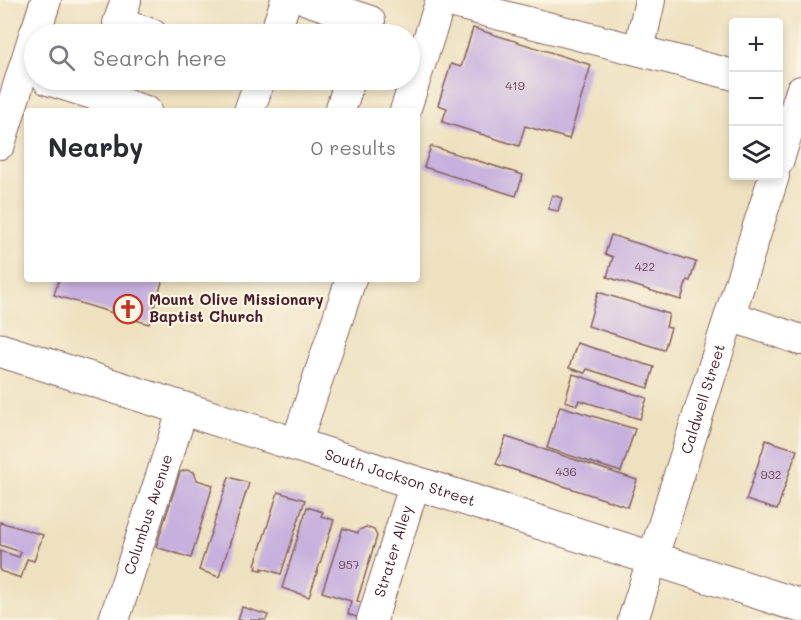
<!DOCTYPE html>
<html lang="en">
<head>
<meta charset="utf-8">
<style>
	:root { --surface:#fff; --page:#f2f2f3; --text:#2b2b33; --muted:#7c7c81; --line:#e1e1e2 }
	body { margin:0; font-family:Mali,sans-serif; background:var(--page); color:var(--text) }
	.controls { position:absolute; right:18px; top:18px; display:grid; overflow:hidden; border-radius:6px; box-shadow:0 3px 9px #0003 }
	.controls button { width:54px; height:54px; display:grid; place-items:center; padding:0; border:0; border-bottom:2px solid var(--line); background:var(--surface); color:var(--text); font:30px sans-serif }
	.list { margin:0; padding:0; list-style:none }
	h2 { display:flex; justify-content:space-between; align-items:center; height:78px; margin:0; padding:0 24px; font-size:26px }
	h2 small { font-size:20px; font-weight:400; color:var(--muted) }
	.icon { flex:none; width:33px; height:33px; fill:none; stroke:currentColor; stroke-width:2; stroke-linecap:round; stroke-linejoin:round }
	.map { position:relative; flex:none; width:801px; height:620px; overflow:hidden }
	.search { position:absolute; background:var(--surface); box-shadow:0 3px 9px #0003; left:24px; top:24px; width:396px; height:66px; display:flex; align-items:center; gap:15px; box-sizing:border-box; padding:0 21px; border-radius:33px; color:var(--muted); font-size:22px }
	.panel { position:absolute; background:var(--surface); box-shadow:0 3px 9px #0003; left:24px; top:108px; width:396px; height:174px; border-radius:6px }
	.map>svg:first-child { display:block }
	.building { fill:#c7b0de }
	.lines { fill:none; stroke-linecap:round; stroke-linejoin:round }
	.minor-casing { stroke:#83635f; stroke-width:32 }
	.major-casing { stroke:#83635f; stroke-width:35 }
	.minor { stroke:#fff; stroke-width:30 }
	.major { stroke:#fff; stroke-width:33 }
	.labels { text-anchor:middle; stroke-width:4.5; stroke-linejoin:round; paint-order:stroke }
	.number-label { font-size:12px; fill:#694358 }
	.poi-label { font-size:15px; font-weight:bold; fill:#4a1f2b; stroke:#fcf5e5; text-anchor:start }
	.street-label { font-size:15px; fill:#4a1f2b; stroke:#fcf5e5 }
</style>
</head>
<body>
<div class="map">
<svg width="801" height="620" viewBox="0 0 801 620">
	<rect width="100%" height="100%" fill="#fcf5e5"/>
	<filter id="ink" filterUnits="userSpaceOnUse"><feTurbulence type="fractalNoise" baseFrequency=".0167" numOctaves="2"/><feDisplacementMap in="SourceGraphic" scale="12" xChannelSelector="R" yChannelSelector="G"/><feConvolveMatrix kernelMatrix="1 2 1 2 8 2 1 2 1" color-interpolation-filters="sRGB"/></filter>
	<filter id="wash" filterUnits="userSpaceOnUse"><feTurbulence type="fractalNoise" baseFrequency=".008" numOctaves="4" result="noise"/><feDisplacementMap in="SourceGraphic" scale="24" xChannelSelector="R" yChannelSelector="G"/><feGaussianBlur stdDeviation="1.35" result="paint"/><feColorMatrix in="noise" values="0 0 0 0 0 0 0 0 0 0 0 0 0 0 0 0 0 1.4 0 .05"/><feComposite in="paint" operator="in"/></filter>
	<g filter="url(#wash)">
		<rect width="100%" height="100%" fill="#eee1c0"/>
		<g id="blocks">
			<path class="building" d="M 473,28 L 591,65 L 569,139 L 525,126 L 519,146 L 442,122 L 447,108 L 438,105 L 451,64 L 461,67 Z
				M 431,146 L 523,175 L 516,196 L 424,167 Z
				M 552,195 L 562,198 L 558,211 L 548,209 Z
				M 611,235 L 696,262 L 690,281 L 687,280 L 681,300 L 607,277 L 613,257 L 605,254 Z
				M 59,279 L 163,279 L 149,324 L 54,295 Z
				M 598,292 L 669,314 L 666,327 L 671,328 L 664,350 L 588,326 Z
				M 577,343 L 654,367 L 648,388 L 587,369 L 585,373 L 569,368 Z
				M 573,374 L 647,398 L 640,419 L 579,400 L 577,405 L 565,401 Z
				M 560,406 L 635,429 L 621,472 L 547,448 Z
				M 506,437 L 637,480 L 628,507 L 496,464 Z
				M 766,440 L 797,450 L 777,510 L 746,500 Z
				M 186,470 L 194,472 L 197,480 L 213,485 L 191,558 L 156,547 L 180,472 Z
				M 229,477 L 249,483 L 219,577 L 199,570 Z
				M 278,492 L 305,500 L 281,574 L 262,568 L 262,570 L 256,569 L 257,566 L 255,565 Z
				M 307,507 L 323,512 L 321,516 L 334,520 L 309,597 L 282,588 Z
				M 0,522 L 43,535 L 34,561 L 27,559 L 21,578 L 0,571 L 0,551 L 19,557 L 21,552 L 0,545 Z
				M 366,527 L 374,530 L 377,536 L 357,601 L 364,603 L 359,618 L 348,614 L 351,601 L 322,592 L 343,528 L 358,533 L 359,530 Z
				M 242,607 L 268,615 L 266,620 L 238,620 Z"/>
		</g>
	</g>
	<g filter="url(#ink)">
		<use href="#blocks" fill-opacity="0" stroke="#83635f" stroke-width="1.5"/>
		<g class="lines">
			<g class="minor-casing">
				<g id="minor">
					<path d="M 126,0 L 118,23 L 152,34"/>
					<path d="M 307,0 L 370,21 L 366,34"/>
					<path d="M 442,0 L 734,75"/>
					<path d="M 35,34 L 46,0"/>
					<path d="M 275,34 L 286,0"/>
					<path d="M 639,50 L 650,0"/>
					<path d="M 48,80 L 146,111"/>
					<path d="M 249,111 L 260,80"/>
					<path d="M 340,111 L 350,80"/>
					<path d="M 405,111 L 441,0"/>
					<path d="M 0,144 L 34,35"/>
					<path d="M 778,162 L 801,91"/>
					<path d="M 730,316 L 801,340"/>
					<path d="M 296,444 L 351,279"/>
					<path id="s1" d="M 114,620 L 183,409"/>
					<path id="s2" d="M 372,620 L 415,483"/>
					<path id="s3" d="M 633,620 L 774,176"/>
				</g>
			</g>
			<g class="major-casing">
				<g id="major">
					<path id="s4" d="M 0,350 L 801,606"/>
				</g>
			</g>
			<use href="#minor" class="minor"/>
			<use href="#major" class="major"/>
		</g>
	</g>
	<defs>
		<g id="church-ring" transform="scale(1.5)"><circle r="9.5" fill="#fcf5e5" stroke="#c8321e" stroke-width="1.5"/><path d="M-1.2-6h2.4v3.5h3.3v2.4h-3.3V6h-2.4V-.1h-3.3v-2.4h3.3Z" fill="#c8321e"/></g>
	</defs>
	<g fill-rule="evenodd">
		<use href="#church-ring" x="128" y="309"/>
	</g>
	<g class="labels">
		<g class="number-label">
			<text x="515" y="90">419</text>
			<text x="645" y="271">422</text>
			<text x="566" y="476">436</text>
			<text x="771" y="479">932</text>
			<text x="349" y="569">957</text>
		</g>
		<g class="poi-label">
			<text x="149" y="305">Mount Olive Missionary<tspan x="149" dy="17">Baptist Church</tspan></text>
		</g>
		<g class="street-label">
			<text dy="5" stroke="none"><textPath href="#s3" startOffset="232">Caldwell Street</textPath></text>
			<text dy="5" stroke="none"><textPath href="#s4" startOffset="420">South Jackson Street</textPath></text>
			<text dy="5" stroke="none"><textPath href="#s1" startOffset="111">Columbus Avenue</textPath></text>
			<text dy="5" stroke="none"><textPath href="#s2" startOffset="72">Strater Alley</textPath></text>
		</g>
	</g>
</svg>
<div class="controls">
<button>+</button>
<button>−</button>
<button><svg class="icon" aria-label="layers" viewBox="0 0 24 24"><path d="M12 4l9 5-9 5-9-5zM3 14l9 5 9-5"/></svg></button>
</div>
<div class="search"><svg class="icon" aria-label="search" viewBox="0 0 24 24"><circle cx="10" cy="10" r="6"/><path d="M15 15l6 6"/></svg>Search here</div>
<section class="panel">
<h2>Nearby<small>0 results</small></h2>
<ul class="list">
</ul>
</section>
</div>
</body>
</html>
